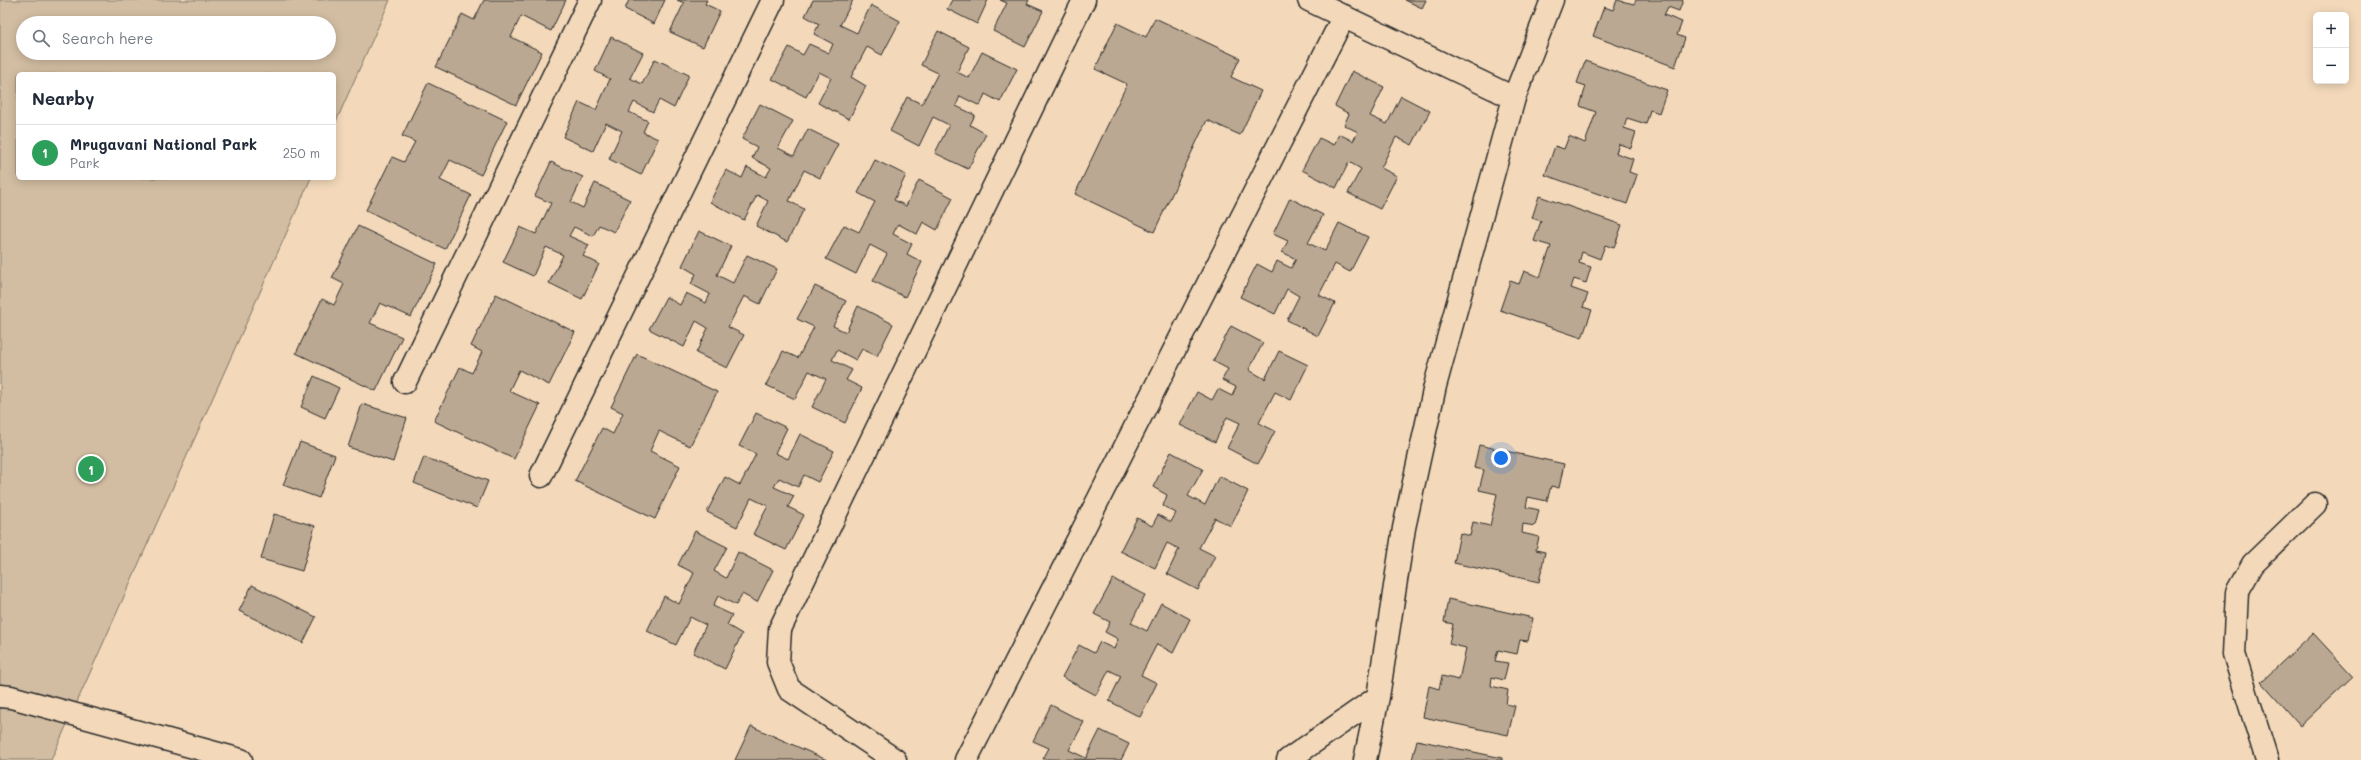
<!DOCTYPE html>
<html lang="en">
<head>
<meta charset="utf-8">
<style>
	:root { --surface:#fff; --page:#f2f2f3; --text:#1f2937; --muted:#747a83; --line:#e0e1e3; --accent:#d1495b }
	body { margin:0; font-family:Mali,sans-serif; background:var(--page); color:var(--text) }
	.controls { position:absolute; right:12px; top:12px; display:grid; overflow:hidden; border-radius:6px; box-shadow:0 2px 10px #0003 }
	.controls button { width:36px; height:36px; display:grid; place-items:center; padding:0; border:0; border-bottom:1px solid var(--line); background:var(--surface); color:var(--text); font:20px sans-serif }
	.you { position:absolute; left:1501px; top:458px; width:14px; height:14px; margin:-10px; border:3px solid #fff; border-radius:50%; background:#1a73e8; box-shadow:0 0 0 6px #1a73e833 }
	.badge { display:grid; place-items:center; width:26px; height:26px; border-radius:50%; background:var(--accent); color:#fff; font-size:13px; font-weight:700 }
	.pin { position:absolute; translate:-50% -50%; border:2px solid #fff; box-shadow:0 1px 4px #0006 }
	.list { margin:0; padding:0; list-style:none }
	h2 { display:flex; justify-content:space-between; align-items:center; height:52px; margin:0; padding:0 16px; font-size:17px }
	h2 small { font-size:13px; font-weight:400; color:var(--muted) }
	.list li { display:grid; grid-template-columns:26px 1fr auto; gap:12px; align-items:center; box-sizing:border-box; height:56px; padding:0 16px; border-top:1px solid var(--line) }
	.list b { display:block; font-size:15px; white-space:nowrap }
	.list p { margin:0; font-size:13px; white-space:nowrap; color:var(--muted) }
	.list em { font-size:13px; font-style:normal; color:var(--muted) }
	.icon { flex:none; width:22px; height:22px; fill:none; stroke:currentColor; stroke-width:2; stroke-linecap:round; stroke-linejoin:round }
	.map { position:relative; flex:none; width:2361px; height:760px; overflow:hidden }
	.search { position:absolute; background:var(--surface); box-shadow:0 2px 10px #0003; left:16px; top:16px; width:320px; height:44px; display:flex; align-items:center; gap:10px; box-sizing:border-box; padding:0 14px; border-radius:22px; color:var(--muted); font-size:15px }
	.panel { position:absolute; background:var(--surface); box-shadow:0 2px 10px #0003; left:16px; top:72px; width:320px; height:108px; border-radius:6px }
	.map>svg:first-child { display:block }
	.green { fill:#d2bda2; stroke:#7e7466; fill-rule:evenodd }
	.building { fill:#bba892; stroke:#2b2b2b }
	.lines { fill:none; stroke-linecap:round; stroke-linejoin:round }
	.minor-casing { stroke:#2b2b2b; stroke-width:25 }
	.minor { stroke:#f3d9ba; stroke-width:22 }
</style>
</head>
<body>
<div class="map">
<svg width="2361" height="760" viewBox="0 0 2361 760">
	<rect width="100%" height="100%" fill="#f3d9ba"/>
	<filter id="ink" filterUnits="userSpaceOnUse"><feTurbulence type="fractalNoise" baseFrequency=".025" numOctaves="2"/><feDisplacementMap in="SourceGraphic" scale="8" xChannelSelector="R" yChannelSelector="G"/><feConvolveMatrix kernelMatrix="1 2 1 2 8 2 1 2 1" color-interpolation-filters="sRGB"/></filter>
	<g filter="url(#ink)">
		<path class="green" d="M 0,0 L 390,0 L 334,126 L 334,74 L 18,74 L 18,178 L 311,178 L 51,760 L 0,760 ZM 23,23 L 329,23 L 329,53 L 23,53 Z"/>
		<path class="building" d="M 484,0 L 566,0 L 551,31 L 521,16 L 511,37 L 542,52 L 516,105 L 436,67 L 462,14 L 474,20 Z
			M 629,0 L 665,0 L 654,24 L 625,9 Z
			M 677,0 L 707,0 L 705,4 L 720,11 L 703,47 L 670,32 L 684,3 Z
			M 813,0 L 853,0 L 840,25 L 857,33 L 871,5 L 900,21 L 882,55 L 867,47 L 851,77 L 866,86 L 849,119 L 818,103 L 831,78 L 819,72 L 806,97 L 772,79 L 789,47 L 803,55 L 809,44 L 829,53 L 833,44 L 814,34 L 819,24 L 805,16 Z
			M 952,0 L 988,0 L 977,24 L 947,9 Z
			M 1000,0 L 1029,0 L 1027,4 L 1043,11 L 1025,47 L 993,31 L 1007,3 Z
			M 1405,0 L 1426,0 L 1422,8 Z
			M 1617,0 L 1634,4 L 1636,0 L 1683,0 L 1679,11 L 1668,7 L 1664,15 L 1682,22 L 1677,35 L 1685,38 L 1675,67 L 1593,36 L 1604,7 L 1613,10 Z
			M 1155,18 L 1240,58 L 1231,77 L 1261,91 L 1240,135 L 1207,120 L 1154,232 L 1075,194 L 1127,84 L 1095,69 L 1117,23 L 1146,37 Z
			M 938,31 L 969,47 L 957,72 L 969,78 L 982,52 L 1017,69 L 1000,102 L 985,94 L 980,106 L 960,96 L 956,106 L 975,115 L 970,125 L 986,134 L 968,169 L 935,153 L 949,125 L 933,117 L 919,146 L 890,131 L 907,97 L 922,104 L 938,73 L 921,65 Z
			M 611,37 L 643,53 L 630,78 L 642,84 L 655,59 L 689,75 L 674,108 L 659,100 L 653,112 L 634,102 L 629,112 L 648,121 L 643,132 L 658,139 L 641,175 L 609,159 L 622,131 L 606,123 L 593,151 L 563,137 L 579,102 L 596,110 L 610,79 L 595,71 Z
			M 1585,61 L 1667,90 L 1659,113 L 1650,110 L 1646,124 L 1627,118 L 1624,128 L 1636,132 L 1631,148 L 1619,144 L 1616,153 L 1633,159 L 1629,172 L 1637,175 L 1627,204 L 1545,175 L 1555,146 L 1564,149 L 1569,136 L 1585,143 L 1596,112 L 1580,106 L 1586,86 L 1577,83 Z
			M 1352,71 L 1384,87 L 1370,116 L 1387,124 L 1401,96 L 1430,111 L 1412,145 L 1396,137 L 1381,168 L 1397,176 L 1380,209 L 1348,193 L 1361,169 L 1349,162 L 1336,188 L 1302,170 L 1319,138 L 1334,145 L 1339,134 L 1353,141 L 1358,132 L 1344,125 L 1349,114 L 1335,106 Z
			M 428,83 L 507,121 L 481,175 L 450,160 L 440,180 L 471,195 L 445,249 L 366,210 L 392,157 L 404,162 L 415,142 L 402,136 Z
			M 760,104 L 793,121 L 778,148 L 794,156 L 808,129 L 838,144 L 820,178 L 804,170 L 789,201 L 804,209 L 787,242 L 756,226 L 768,201 L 757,195 L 744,220 L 710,202 L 726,170 L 742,178 L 747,167 L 766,177 L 771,168 L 752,158 L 757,147 L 742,139 Z
			M 875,160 L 906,175 L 894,200 L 906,206 L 919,180 L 953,198 L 937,230 L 923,222 L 917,234 L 898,224 L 893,234 L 912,244 L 907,254 L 922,262 L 905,297 L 873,281 L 887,254 L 870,245 L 856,274 L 826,259 L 844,225 L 859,232 L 875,202 L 858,193 Z
			M 551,162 L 583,177 L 571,202 L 583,208 L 595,183 L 630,200 L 614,232 L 599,225 L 593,236 L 574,227 L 569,236 L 589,245 L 583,256 L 599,264 L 582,299 L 549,283 L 563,255 L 546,247 L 533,276 L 503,262 L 520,227 L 536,234 L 551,203 L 535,196 Z
			M 1539,196 L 1622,225 L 1614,248 L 1605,245 L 1600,259 L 1582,252 L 1579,263 L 1591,267 L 1586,283 L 1574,279 L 1571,288 L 1588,294 L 1583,307 L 1592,310 L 1582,338 L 1500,310 L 1510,281 L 1519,284 L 1524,271 L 1540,277 L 1551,246 L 1534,241 L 1541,221 L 1532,218 Z
			M 1290,198 L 1323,215 L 1308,243 L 1325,251 L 1339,223 L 1368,237 L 1350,272 L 1335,264 L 1319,295 L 1335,303 L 1318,336 L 1287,320 L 1299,296 L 1287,289 L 1275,314 L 1240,297 L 1257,264 L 1272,272 L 1277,261 L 1291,268 L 1296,259 L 1282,252 L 1288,241 L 1273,234 Z
			M 358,226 L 437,264 L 411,317 L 380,303 L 370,323 L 402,337 L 376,391 L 296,353 L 322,299 L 334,305 L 344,284 L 332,278 Z
			M 699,231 L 731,246 L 717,275 L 733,283 L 747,255 L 777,269 L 760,304 L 744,296 L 728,327 L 744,335 L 727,368 L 696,353 L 708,328 L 696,321 L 684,347 L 649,329 L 666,297 L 680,305 L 686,293 L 706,303 L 710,294 L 691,284 L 696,274 L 682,266 Z
			M 815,286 L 846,301 L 833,326 L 846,332 L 858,306 L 893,324 L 877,356 L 862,349 L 856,360 L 837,350 L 832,360 L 852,370 L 846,380 L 862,388 L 845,423 L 812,407 L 826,379 L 809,371 L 795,399 L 766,385 L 783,351 L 798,358 L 814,327 L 797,319 Z
			M 496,294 L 575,332 L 549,385 L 519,370 L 509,391 L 540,405 L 514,459 L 434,421 L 460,367 L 472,373 L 482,352 L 471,346 Z
			M 1231,326 L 1263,343 L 1249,370 L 1265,379 L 1279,351 L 1308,365 L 1291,400 L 1275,392 L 1259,423 L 1275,431 L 1258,464 L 1227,448 L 1240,423 L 1227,417 L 1215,442 L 1180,425 L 1197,392 L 1212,400 L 1218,389 L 1232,396 L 1236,387 L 1222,380 L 1228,369 L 1213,361 Z
			M 637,354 L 717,392 L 690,446 L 659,431 L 650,451 L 680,466 L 655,519 L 575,481 L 602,428 L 613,434 L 623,413 L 611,407 Z
			M 314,376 L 339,388 L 325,418 L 301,407 Z
			M 362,404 L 407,418 L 393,462 L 348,447 Z
			M 756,413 L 787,428 L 775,453 L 788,459 L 800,434 L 834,451 L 818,482 L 804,475 L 798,487 L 779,478 L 774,487 L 794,496 L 788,507 L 804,515 L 786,550 L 753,534 L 768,506 L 751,498 L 737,527 L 707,512 L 725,477 L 740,485 L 756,454 L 739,446 Z
			M 300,442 L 335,455 L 319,498 L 283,485 Z
			M 1479,445 L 1564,464 L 1559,488 L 1551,486 L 1547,501 L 1528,497 L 1526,507 L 1539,510 L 1535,526 L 1523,524 L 1522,533 L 1539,537 L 1536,550 L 1545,552 L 1539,582 L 1454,563 L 1460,533 L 1470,536 L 1473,522 L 1490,526 L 1497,494 L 1479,490 L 1484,470 L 1474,468 Z
			M 1171,452 L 1203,469 L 1188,496 L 1205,505 L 1219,476 L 1248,491 L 1231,526 L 1215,518 L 1199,548 L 1215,556 L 1198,590 L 1167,574 L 1179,549 L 1167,543 L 1155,568 L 1120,551 L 1137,518 L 1152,526 L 1158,515 L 1171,522 L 1176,513 L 1163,506 L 1167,495 L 1153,487 Z
			M 424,457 L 488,481 L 477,508 L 414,483 Z
			M 274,514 L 315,526 L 302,571 L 261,559 Z
			M 695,531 L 727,547 L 714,571 L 726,578 L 738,552 L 773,570 L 757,602 L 742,594 L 736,605 L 718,596 L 713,606 L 732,615 L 727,625 L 742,634 L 725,669 L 693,653 L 706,625 L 690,617 L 676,645 L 647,631 L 664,596 L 679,604 L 694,573 L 678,565 Z
			M 1113,579 L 1145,595 L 1131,623 L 1147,631 L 1161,603 L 1190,619 L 1173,653 L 1157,644 L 1141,675 L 1157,683 L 1140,717 L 1109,701 L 1121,676 L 1109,670 L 1096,695 L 1062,677 L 1079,645 L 1094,653 L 1100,642 L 1114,649 L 1118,639 L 1105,632 L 1110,622 L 1094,614 Z
			M 252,585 L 316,617 L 303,643 L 239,611 Z
			M 1448,599 L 1533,618 L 1528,641 L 1520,640 L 1517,654 L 1498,650 L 1495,661 L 1508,663 L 1504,680 L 1492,677 L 1491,686 L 1508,690 L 1506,704 L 1515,706 L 1508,735 L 1423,717 L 1429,686 L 1439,689 L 1442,676 L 1459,680 L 1466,648 L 1449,644 L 1453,624 L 1444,622 Z
			M 2313,633 L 2353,676 L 2300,726 L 2261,682 Z
			M 1051,705 L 1084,722 L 1069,750 L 1086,758 L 1100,730 L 1129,744 L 1121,760 L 1043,759 L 1049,748 L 1033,741 Z
			M 751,726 L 827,760 L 735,760 Z
			M 1417,740 L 1502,758 L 1502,760 L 1412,760 Z"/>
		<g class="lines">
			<g class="minor-casing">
				<path id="minor" d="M 1309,0 L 1514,98
					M 405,382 L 590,0
					M 541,476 L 773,0
					M 0,696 L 11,697 L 241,760
					M 895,760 L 789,689 L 778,662 L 780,629 L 1084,0
					M 966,760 L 1344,16
					M 1288,760 L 1378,697
					M 1365,760 L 1378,697 L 1404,528 L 1435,386 L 1514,98 L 1552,0
					M 2267,760 L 2234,654 L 2237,592 L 2253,564 L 2315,504"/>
			</g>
			<use href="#minor" class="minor"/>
		</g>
	</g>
</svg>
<div class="controls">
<button>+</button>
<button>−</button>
</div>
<div class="you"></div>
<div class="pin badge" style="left:91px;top:469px;background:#2e9e5b">1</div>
<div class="search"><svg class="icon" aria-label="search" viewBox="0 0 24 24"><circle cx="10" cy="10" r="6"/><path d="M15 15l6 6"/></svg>Search here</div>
<section class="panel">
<h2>Nearby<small></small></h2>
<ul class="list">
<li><span class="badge" style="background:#2e9e5b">1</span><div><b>Mrugavani National Park</b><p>Park</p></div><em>250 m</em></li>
</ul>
</section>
</div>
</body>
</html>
